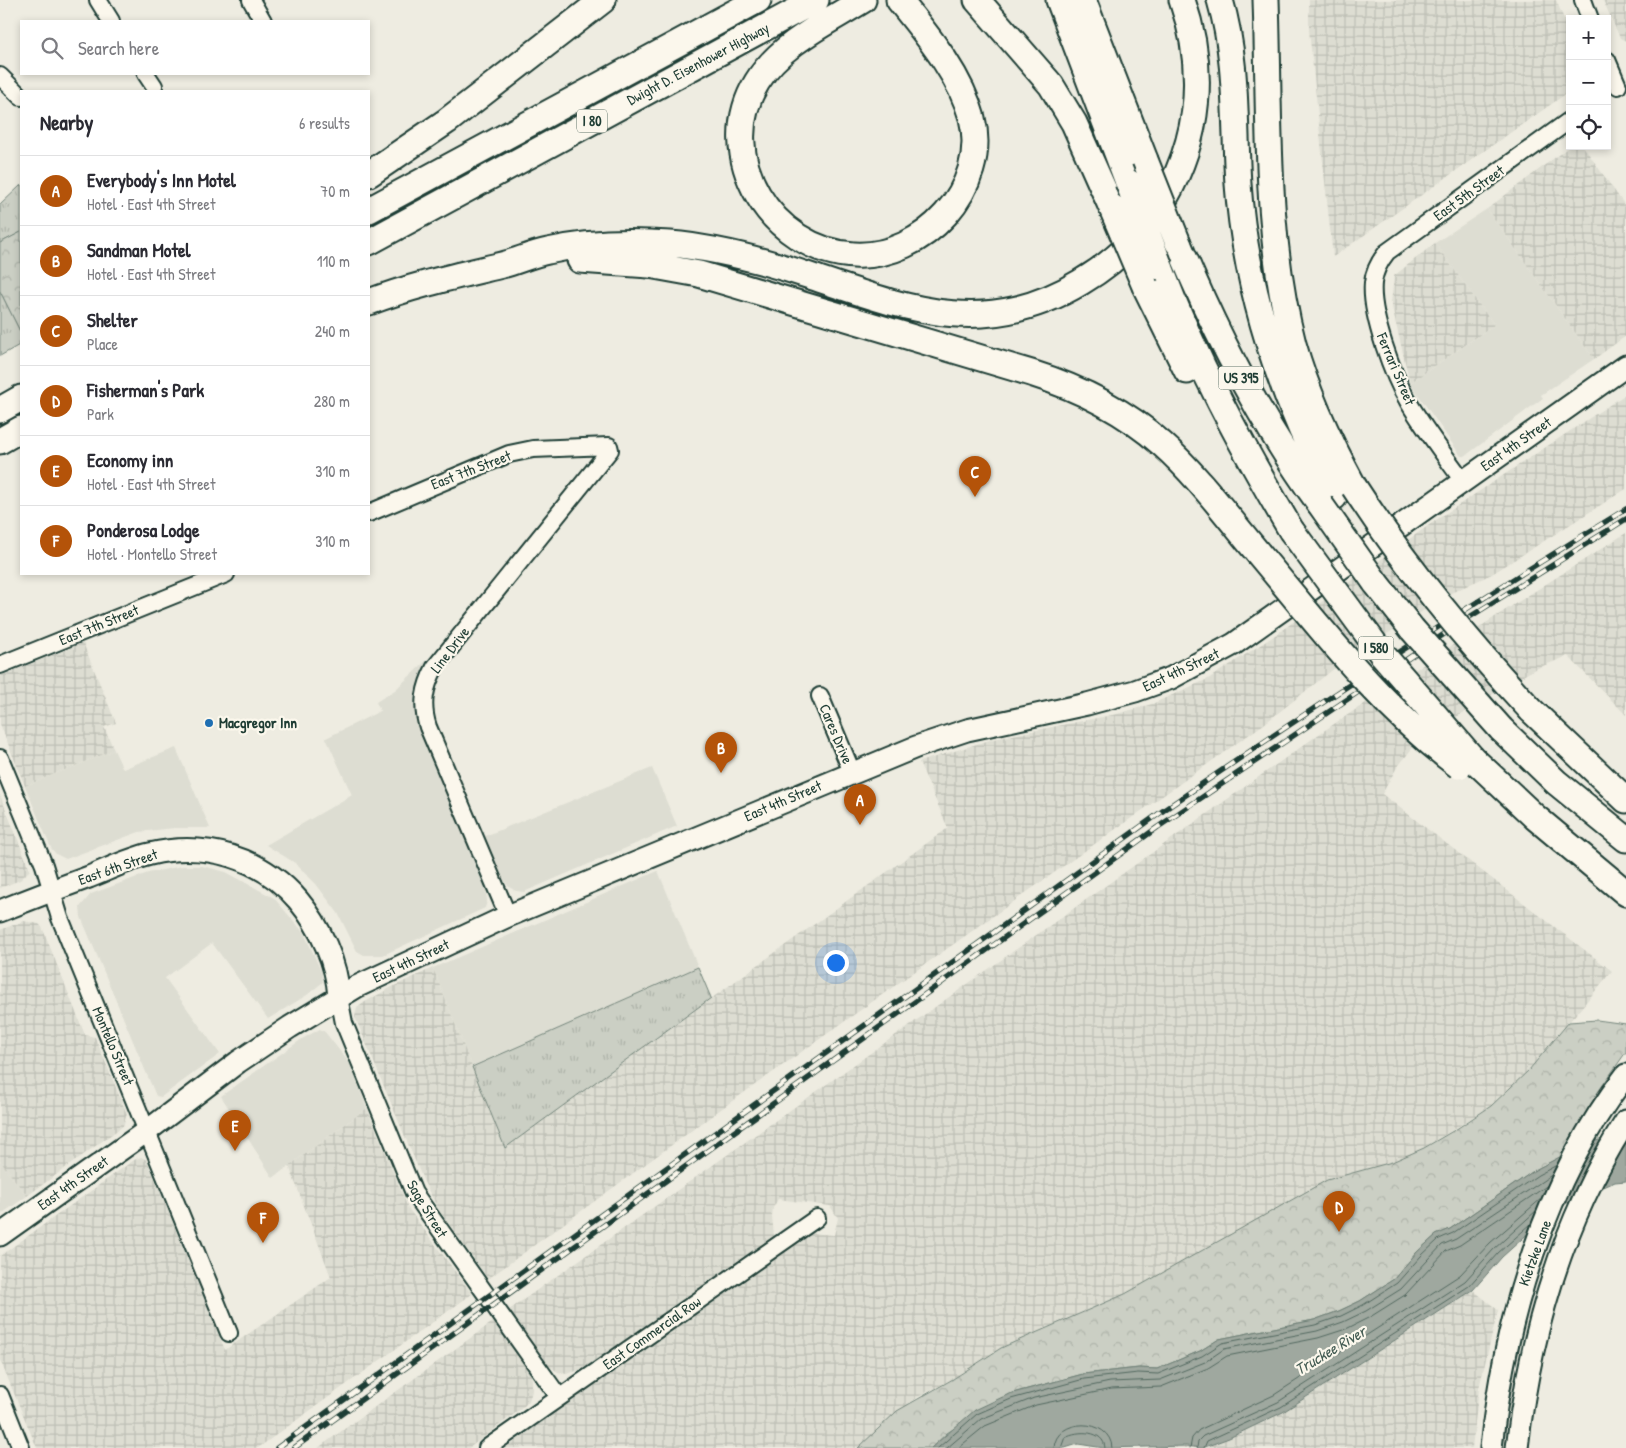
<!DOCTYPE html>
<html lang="en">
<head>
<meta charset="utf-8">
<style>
	:root { --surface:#fff; --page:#f2f2f3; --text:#2b2b33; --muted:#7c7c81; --line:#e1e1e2; --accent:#b45309 }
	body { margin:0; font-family:"Patrick Hand",sans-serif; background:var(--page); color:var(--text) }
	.controls { position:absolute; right:15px; top:15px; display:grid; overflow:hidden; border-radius:0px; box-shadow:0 2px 8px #0003 }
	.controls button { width:45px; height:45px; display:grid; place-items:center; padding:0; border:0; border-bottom:1px solid var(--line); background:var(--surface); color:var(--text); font:25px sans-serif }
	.you { position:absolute; left:835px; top:962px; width:18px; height:18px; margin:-12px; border:4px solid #fff; border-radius:50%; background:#1a73e8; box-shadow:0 0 0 8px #1a73e833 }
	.badge { display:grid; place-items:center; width:32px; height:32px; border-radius:50%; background:var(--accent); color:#fff; font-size:16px; font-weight:700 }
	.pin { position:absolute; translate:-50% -41px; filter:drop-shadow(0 1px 2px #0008) }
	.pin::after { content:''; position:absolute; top:26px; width:18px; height:15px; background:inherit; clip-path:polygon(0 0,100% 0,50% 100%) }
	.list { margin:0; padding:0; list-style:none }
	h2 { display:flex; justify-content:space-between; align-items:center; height:65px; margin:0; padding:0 20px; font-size:21px }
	h2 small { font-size:16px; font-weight:400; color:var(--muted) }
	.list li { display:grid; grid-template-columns:32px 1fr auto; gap:15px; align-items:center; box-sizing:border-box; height:70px; padding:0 20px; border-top:1px solid var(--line) }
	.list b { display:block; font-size:19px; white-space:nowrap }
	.list p { margin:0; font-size:16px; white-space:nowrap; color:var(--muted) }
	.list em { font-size:16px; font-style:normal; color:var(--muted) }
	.icon { flex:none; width:28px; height:28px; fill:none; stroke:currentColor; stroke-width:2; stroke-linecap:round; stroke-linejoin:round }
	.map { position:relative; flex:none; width:1626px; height:1448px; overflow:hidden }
	.search { position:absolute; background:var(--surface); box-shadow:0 2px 8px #0003; left:20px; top:20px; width:350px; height:55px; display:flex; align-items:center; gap:12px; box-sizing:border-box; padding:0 18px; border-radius:0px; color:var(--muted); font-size:19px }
	.panel { position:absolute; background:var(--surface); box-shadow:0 2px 8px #0003; left:20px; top:90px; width:350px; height:485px; border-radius:0px }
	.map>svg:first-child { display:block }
	.built { fill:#ddddd2 }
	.industrial { fill:url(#industrial-grid) }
	.grass { fill:url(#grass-tufts); stroke:#75867c }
	.forest { fill:url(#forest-crowns); stroke:#75867c }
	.water { fill:#9fa89f; stroke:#6c7d74 }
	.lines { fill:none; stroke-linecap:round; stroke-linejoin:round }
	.shore { stroke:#52685f; stroke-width:1 }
	.minor-casing { stroke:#1f3d34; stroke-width:20 }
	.major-casing { stroke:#1f3d34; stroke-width:25 }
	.highway-casing { stroke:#1f3d34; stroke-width:29 }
	.minor { stroke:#fbf7ec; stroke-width:16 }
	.major { stroke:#fbf7ec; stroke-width:21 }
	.highway { stroke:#fbf7ec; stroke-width:25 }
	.rail-casing { stroke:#1f3d34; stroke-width:5.5 }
	.rail { stroke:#fbf7ec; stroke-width:4; stroke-dasharray:11; stroke-linecap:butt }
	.highway-bridge-casing { stroke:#1f3d34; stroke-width:29; stroke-linecap:butt }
	.highway-bridge { stroke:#fbf7ec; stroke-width:25 }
	.poi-dot { fill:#1f6fb2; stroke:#fbf7ec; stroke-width:2 }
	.labels { text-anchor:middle; stroke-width:4.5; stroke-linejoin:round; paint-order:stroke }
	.shield { fill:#fbf7ec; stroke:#61756b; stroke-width:1 }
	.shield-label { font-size:14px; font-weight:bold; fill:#1f3d34 }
	.street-label { font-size:15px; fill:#1f3d34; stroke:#fbf7ec }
	.poi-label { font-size:15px; font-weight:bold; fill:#1f3d34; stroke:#fbf7ec; text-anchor:start }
	.water-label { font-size:16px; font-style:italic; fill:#455d54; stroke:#fbf7ec }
</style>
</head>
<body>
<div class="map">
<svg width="1626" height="1448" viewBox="0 0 1626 1448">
	<defs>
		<pattern id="industrial-grid" width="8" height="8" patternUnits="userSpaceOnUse" patternTransform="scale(1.25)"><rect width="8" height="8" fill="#ddddd2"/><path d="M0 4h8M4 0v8" fill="none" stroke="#bdbfb5"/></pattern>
		<pattern id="grass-tufts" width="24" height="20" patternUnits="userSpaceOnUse" patternTransform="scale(1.25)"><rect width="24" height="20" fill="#cbcfc4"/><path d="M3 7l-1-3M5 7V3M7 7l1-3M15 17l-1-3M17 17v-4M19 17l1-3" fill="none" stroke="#aeb3a9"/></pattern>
		<pattern id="forest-crowns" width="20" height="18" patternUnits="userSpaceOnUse" patternTransform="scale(1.25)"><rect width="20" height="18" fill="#cbcfc4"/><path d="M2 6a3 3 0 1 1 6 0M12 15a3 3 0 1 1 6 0" fill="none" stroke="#aeb3a9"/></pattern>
	</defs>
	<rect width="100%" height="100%" fill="#eeece1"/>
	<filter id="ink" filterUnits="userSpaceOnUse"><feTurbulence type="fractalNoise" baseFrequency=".02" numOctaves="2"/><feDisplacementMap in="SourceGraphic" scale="10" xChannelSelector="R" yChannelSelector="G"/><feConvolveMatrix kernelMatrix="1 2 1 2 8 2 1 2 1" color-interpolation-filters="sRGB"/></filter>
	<g filter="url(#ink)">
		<path class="built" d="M 1487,209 L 1594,359 L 1541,395 L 1543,398 L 1465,456 L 1461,456 L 1410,383 L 1494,325 L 1435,243 Z
			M 429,658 L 420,677 L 416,705 L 417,719 L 485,884 L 487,901 L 485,908 L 383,955 L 364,955 L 357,951 L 338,913 L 316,884 L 295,863 L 266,845 L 352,795 L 326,738 L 380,711 L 376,702 L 395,690 Z
			M 176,748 L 210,828 L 174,828 L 139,832 L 66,859 L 56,854 L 51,848 L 25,786 L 114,750 L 123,769 Z
			M 652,768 L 677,826 L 524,892 L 516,891 L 509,887 L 503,879 L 485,836 Z
			M 182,866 L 202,866 L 226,872 L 274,898 L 304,933 L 322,973 L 323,982 L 307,995 L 268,1019 L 212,943 L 165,978 L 220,1054 L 161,1097 L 156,1096 L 81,917 L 80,907 L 91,894 L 148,873 Z
			M 658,871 L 698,967 L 472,1067 L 433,968 Z
			M 320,1029 L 325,1032 L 350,1064 L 367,1108 L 273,1178 L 221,1096 L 302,1039 Z
			M 0,1161 L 27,1196 L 0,1215 Z"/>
		<path class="industrial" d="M 1309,0 L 1556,0 L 1570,33 L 1570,91 L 1333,257 L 1309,30 Z
			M 1603,0 L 1626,0 L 1626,41 L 1620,38 Z
			M 1570,146 L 1583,146 L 1626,207 L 1626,336 L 1594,359 L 1487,209 Z
			M 1435,243 L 1494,325 L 1410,383 L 1391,303 L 1394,276 Z
			M 1626,394 L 1626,489 L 1492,574 L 1451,593 L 1340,664 L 1264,724 L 728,1104 L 488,1279 L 437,1207 L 424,1182 L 355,1017 L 357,1008 L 365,1002 L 392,987 L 433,968 L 472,1067 L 698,967 L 712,998 L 948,828 L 919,762 L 993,739 L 1117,714 L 1152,704 L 1208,679 L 1271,638 L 1439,518 Z
			M 1626,533 L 1626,715 L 1568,656 L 1535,669 L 1504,687 L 1417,742 L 1396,769 L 1382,794 L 1612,971 L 1529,1070 L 1491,1106 L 1424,1148 L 1125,1294 L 1001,1348 L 953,1379 L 918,1397 L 858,1448 L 506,1448 L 597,1381 L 811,1233 L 834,1235 L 838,1218 L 830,1206 L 778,1199 L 773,1208 L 772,1216 L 774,1236 L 616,1349 L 580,1370 L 566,1374 L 558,1372 L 549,1366 L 509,1310 L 1322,732 L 1507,609 Z
			M 83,643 L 116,723 L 104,727 L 114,750 L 25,786 L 0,724 L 0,676 Z
			M 0,795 L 30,870 L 20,880 L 0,888 Z
			M 24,921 L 39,924 L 42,927 L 85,1035 L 95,1037 L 127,1114 L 123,1126 L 27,1196 L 0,1161 L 0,930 Z
			M 367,1108 L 408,1208 L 472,1294 L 258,1448 L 37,1448 L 0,1360 L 0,1256 L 134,1160 L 141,1157 L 147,1160 L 225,1350 L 331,1277 L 289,1166 Z
			M 1473,1290 L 1498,1310 L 1479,1388 L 1472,1448 L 1152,1448 L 1186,1446 L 1202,1448 L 1229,1438 L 1283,1412 Z
			M 494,1321 L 528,1368 L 532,1379 L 532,1391 L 529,1401 L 521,1409 L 469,1448 L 318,1448 Z"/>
		<path class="grass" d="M 21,185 L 21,232 L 0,243 L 0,205 Z
			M 0,291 L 21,333 L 21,344 L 0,356 Z
			M 698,967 L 711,998 L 505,1148 L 472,1067 Z"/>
		<path class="forest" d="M 21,232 L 21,333 L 0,291 L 0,243 Z
			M 1597,1020 L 1626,1024 L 1626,1052 L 1598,1092 L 1560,1157 L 1535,1170 L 1450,1229 L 1436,1235 L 1417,1252 L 1394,1279 L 1360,1301 L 1339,1311 L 1314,1320 L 1219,1339 L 1200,1351 L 1157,1369 L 1139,1368 L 1083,1374 L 1009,1394 L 947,1433 L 931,1448 L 858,1448 L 897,1411 L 953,1379 L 1001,1348 L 1125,1294 L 1327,1180 L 1392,1162 L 1424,1148 L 1458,1128 L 1491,1106 L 1529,1070 L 1569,1022 Z"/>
		<path class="water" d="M 1626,1131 L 1626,1181 L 1615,1182 L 1567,1203 L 1542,1221 L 1502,1257 L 1473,1290 L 1283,1412 L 1229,1438 L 1202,1448 L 1186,1446 L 1104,1448 L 1078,1444 L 1065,1448 L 931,1448 L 975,1410 L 1009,1394 L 1083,1374 L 1139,1368 L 1157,1369 L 1200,1351 L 1219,1339 L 1314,1320 L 1339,1311 L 1360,1301 L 1394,1279 L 1417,1252 L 1436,1235 L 1450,1229 L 1535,1170 L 1579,1147 Z"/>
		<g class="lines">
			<path class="shore" d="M 938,1448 L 977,1414 L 1011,1399 L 1084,1379 L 1138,1373 L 1158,1374 L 1202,1356 L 1222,1343 L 1315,1325 L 1341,1316 L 1363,1305 L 1397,1283 L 1421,1256 L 1439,1239 L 1453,1233 L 1538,1175 L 1557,1165
				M 947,1448 L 981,1419 L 1034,1398 L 1110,1382 L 1160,1380 L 1205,1362 L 1224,1349 L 1317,1331 L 1343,1322 L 1366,1311 L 1401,1289 L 1442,1245 L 1456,1239 L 1553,1174
				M 958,1448 L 985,1426 L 1036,1405 L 1111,1389 L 1161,1387 L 1208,1368 L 1227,1356 L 1318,1338 L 1346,1329 L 1370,1317 L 1405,1295 L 1446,1251 L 1460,1245 L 1548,1185
				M 1054,1448 C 1055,1417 1111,1417 1112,1448
				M 1061,1448 L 1065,1437 C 1078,1430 1104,1430 1105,1448
				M 1190,1448 L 1192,1438 L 1199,1430 L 1274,1395 L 1460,1275 L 1490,1243 L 1542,1198
				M 1197,1448 L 1198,1441 L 1203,1436 L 1278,1402 L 1465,1281 L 1494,1249 L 1537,1210
				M 1204,1448 L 1207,1441 L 1281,1407 L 1469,1286 L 1498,1253 L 1531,1224"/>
			<g class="minor-casing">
				<path id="minor" d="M 98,0 L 111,21
					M 251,0 L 263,21
					M 1583,0 L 1590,19
					M 1607,60 L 1618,86
					M 146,74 L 154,86
					M 0,76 L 21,97
					M 1464,482 C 1445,456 1425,430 1409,403 C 1393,376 1370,314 1373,283 C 1374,271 1379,262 1387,252 L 1570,120
					M 369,513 L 509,454 L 533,449 L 609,446 L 610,450 L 435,667 C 424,688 421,705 428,727 L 508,916
					M 0,665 L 226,574
					M 820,696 L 852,772
					M 0,758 L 44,865 L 60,918 L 229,1333
					M 339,997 L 344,1023 L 414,1193 L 559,1397
					M 0,1395 L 21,1448
					M 487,1448 L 817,1218"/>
			</g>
			<g class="major-casing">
				<path id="major" d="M 0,911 C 30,899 59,888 89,877 C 109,869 129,859 150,854 C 205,841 261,857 298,900 C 320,926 337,963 339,997
					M 0,1235 L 151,1128 L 238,1062 L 290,1027 L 356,987 L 508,916 L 916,747 L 967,730 L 1087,704 L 1135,691 L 1171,678 L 1234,644 L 1626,366
					M 1491,1448 C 1504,1320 1546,1178 1626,1075
					M 1517,1448 C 1530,1332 1563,1220 1626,1121"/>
			</g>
			<g class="highway-casing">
				<path id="highway" d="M 863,0 C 826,23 780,44 757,82 C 712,156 772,251 854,255 C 923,259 990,188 972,118 C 960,74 927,35 899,0
					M 977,0 L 1051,85 L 1074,123 L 1111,206
					M 1059,0 L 1128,182
					M 1083,0 L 1145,160
					M 1220,0 C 1238,61 1234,122 1238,184 C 1246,296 1282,399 1334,497
					M 1266,0 C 1270,114 1264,232 1293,344 C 1307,394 1329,441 1354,487
					M 369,174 L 447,121 L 603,0
					M 369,210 L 758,0
					M 369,242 L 816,0
					M 1178,243 C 1216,335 1261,423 1320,504
					M 580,260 L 649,265 L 699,274 L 1031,373 C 1079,388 1124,410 1162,444 C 1198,476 1227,516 1258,553
					M 1160,267 C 1195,360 1241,445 1291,530
					M 1145,286 L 1187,371
					M 369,302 C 414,285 456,276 502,265 C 518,261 532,254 548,251 C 586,242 631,241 670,244 C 718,248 765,261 810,276 C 908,309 985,340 1081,282 C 1115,262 1144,234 1164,200 C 1200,137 1206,69 1182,0
					M 0,410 L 21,398
					M 0,441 L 21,429
					M 1375,582 L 1412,629
					M 1531,710 L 1626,800
					M 1501,729 L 1556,782 L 1626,839
					M 1472,758 L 1535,817 L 1626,893"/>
			</g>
			<use href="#minor" class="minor"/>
			<use href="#major" class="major"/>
			<use href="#highway" class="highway"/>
			<g class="rail-casing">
				<path id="rail" d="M 277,1448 L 1164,810 C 1315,706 1469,605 1626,509
					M 294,1448 L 1158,827 L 1468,618 L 1626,519"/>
			</g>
			<use href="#rail" class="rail"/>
			<g class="highway-bridge-casing">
				<path id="highway-bridge" d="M 1145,160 L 1178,243
					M 1128,182 L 1160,267
					M 1111,206 L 1145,286
					M 1354,487 C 1406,567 1466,640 1531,710
					M 1320,504 L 1375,582
					M 1291,530 L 1382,654 L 1472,758
					M 1258,553 C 1321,628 1380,707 1459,766
					M 1412,629 L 1501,729"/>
			</g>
			<use href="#highway-bridge" class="highway-bridge"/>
		</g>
	</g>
	<circle class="poi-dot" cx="209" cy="723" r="5"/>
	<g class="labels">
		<g class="shield">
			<rect x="577" y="109.5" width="30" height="23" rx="4"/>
			<rect x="1218.5" y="366.5" width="45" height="23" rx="4"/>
			<rect x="1358.5" y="636.5" width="35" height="23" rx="4"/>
		</g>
		<g class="shield-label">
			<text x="592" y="126">I 80</text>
			<text x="1241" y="383">US 395</text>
			<text x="1376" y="653">I 580</text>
		</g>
		<g class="street-label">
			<text transform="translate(698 64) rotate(-28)" y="5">Dwight D. Eisenhower Highway</text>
			<text transform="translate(1469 193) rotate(-36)" y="5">East 5th Street</text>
			<text transform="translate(1396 369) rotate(67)" y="5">Ferrari Street</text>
			<text transform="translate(1516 444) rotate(-35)" y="5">East 4th Street</text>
			<text transform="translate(471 470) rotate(-21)" y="5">East 7th Street</text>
			<text transform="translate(99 625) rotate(-22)" y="5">East 7th Street</text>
			<text transform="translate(450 650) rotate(-53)" y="5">Line Drive</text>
			<text transform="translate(1181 670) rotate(-25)" y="5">East 4th Street</text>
			<text transform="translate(836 734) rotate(67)" y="5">Cares Drive</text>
			<text transform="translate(783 801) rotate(-23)" y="5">East 4th Street</text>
			<text transform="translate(118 867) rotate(-19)" y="5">East 6th Street</text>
			<text transform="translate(411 961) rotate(-25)" y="5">East 4th Street</text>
			<text transform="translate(113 1046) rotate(67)" y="5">Montello Street</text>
			<text transform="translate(73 1183) rotate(-35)" y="5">East 4th Street</text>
			<text transform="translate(427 1209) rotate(59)" y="5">Sage Street</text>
			<text transform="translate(1535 1253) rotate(-70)" y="5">Kietzke Lane</text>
			<text transform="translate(652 1333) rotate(-35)" y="5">East Commercial Row</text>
		</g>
		<g class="poi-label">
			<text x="219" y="728">Macgregor Inn</text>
		</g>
		<g class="water-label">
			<text transform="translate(1330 1350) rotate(-31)" y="6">Truckee River</text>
		</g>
	</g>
</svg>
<div class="controls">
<button>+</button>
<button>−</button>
<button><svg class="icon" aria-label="locate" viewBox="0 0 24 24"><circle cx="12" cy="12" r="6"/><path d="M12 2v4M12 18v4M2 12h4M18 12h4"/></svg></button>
</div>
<div class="you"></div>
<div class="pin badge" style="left:860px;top:825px">A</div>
<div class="pin badge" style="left:721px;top:773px">B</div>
<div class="pin badge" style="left:975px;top:497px">C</div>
<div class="pin badge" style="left:1339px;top:1232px">D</div>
<div class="pin badge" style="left:235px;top:1151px">E</div>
<div class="pin badge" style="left:263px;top:1243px">F</div>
<div class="search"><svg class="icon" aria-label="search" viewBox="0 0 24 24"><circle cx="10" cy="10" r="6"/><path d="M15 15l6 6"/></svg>Search here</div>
<section class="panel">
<h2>Nearby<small>6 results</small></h2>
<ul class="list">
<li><span class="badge">A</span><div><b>Everybody's Inn Motel</b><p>Hotel · East 4th Street</p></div><em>70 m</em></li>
<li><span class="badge">B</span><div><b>Sandman Motel</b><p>Hotel · East 4th Street</p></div><em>110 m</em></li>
<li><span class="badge">C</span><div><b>Shelter</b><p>Place</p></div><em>240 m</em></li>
<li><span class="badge">D</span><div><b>Fisherman's Park</b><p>Park</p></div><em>280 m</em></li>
<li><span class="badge">E</span><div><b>Economy inn</b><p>Hotel · East 4th Street</p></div><em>310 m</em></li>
<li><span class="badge">F</span><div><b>Ponderosa Lodge</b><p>Hotel · Montello Street</p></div><em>310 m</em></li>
</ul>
</section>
</div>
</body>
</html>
